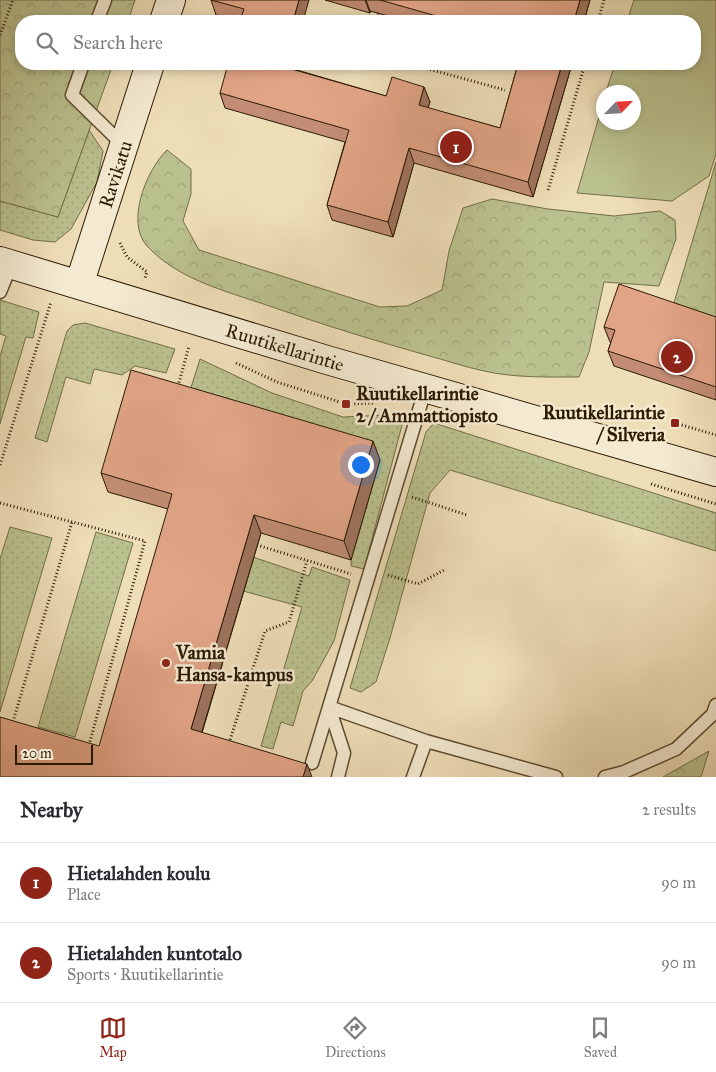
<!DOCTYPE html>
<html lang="en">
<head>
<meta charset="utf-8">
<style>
	:root { --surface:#fff; --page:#f2f2f3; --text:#2b2b33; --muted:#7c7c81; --line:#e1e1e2; --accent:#8f2418 }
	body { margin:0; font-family:"IM FELL Great Primer",serif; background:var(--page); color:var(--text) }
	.compass { position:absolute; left:596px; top:85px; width:45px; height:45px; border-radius:50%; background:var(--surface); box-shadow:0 2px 8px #0003; rotate:65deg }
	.scale { position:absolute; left:15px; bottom:12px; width:78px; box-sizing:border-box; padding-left:5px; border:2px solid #2c1a03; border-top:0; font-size:14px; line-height:18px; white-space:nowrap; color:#2c1a03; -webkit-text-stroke:4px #f4ead1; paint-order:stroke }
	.you { position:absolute; left:360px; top:464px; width:18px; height:18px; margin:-12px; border:4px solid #fff; border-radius:50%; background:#1a73e8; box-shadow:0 0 0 8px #1a73e833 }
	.badge { display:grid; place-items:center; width:32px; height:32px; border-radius:50%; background:var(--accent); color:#fff; font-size:16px; font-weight:700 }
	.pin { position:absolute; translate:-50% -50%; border:2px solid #fff; box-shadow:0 1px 5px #0006 }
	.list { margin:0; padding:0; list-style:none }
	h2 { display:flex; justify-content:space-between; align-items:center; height:65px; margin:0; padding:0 20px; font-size:21px }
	h2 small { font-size:16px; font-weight:400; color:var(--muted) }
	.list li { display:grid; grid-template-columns:32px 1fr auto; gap:15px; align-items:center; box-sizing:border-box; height:80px; padding:0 20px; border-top:1px solid var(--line) }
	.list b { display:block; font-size:19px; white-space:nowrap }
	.list p { margin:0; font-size:16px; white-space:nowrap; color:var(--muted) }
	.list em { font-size:16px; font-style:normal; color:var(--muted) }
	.icon { flex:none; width:28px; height:28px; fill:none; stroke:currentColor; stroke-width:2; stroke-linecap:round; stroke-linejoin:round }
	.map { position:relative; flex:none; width:716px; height:777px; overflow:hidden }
	.search { position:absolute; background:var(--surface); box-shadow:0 2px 8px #0003; left:15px; right:15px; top:15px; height:55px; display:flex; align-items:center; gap:12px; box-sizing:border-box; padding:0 18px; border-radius:20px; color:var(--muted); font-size:19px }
	.sheet { height:225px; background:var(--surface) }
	nav { display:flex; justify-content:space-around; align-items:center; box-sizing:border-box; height:70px; border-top:1px solid var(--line); background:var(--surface); font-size:14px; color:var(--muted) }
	nav a { display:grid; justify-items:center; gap:2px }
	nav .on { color:var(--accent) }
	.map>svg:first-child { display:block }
	.grass { fill:url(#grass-dots); stroke:#736e48 }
	.forest { fill:url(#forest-crowns); stroke:#736e48 }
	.green { fill:#bac18e; stroke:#736e48 }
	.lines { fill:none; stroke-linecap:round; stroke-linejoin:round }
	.lane-casing { stroke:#5c4b30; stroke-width:15 }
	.secondary-casing { stroke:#2c1a03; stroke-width:30 }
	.path { stroke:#2c1a03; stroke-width:3; stroke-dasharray:1 2.5; stroke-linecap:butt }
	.lane { stroke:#f4ead1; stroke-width:12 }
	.secondary { stroke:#f4ead1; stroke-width:28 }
	.wall { fill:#c28d74; stroke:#2c1a03 }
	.shaded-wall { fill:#9e735e; stroke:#2c1a03 }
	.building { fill:#e1a487; stroke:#2c1a03 }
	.poi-dot { fill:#8f2418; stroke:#f4ead1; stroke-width:2 }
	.labels { text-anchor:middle; stroke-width:5; stroke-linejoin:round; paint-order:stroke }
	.street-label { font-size:19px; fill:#2c1a03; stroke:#f4ead1 }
	.poi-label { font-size:19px; font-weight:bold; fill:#2c1a03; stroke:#f4ead1; text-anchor:start }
</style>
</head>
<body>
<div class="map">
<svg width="716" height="777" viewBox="0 0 716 777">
	<defs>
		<pattern id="grass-dots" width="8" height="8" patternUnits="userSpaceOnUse" patternTransform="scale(1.25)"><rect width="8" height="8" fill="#bac18e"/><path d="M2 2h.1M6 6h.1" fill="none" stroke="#a0a579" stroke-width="1.8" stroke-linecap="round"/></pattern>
		<pattern id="forest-crowns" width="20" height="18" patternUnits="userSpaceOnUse" patternTransform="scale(1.25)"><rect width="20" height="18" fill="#bac18e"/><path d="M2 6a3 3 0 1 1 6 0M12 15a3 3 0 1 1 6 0" fill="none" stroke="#a0a579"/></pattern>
	</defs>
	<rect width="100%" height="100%" fill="#eedeb8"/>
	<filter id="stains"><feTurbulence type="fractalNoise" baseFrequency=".004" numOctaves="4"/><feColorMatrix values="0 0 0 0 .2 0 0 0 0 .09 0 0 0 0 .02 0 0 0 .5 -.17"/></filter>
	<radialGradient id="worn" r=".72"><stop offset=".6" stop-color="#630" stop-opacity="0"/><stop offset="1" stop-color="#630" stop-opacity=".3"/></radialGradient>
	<path class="grass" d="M 89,130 L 103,151 L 97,182 L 71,229 L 55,242 L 33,240 L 0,230 L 0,201 L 58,217 Z
		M 0,300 L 39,312 L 33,338 L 26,337 L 0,424 L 0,356 L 6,336 L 0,334 Z
		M 85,323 L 175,349 L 166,373 L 135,366 L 122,375 L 94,369 L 90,384 L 66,377 L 47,442 L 35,438 L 67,331 L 73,325 Z
		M 200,359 L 272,393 L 343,417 L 405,414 L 364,569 L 351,566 L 351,560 L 187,400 Z
		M 434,423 L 716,513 L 716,551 L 450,470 L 430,493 L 390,638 L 376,682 L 361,692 L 350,688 L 426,432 Z
		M 10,527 L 52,538 L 0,712 L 0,559 Z
		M 96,532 L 133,543 L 75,737 L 38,727 Z
		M 253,557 L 309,576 L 312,567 L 350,580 L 334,641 L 312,681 L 303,691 L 293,726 L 281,722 L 273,749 L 261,746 L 302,607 L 243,591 Z"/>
	<path class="forest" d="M 0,0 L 135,0 L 128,21 L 21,21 L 21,64 L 113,64 L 58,217 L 0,201 Z
		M 167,150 L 191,169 L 191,194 L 183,221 L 199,250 L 380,307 L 407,306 L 442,290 L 449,251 L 463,208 L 492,199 L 548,209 L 614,216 L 660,211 L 675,220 L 676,239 L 659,286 L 604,282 L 589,352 L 579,377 C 547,377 515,378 484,371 C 465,367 445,360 426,355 C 376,341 327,326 278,309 C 234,293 180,282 147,246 C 125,222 147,169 167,150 Z
		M 716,162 L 716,320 L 673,306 Z
		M 709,751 L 701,777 L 663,777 Z"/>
	<path class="green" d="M 634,0 L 716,0 L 716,154 L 709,176 L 672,201 L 577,193 L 603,103 L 604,122 L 634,122 L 634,92 L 606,92 L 615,64 L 695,64 L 695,21 L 627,21 Z"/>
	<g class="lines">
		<g class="lane-casing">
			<path id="lane" d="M 97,21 L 105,0
				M 83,64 L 72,95 L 124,146
				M 0,292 L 11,265
				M 329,707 L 426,741 L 413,777
				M 329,707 L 344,753 L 338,777
				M 426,741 L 556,777
				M 312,763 L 426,387
				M 605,777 L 624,772 L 676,749 L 713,714 L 716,705"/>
		</g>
		<g class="secondary-casing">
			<path id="secondary" d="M 164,21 L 171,0
				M 0,261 L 327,360 L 716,472
				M 79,285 L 150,64"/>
		</g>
		<path class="path" d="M 376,21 L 379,10
			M 598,21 L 604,0
			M 0,35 L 13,0
			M 410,64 L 505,90
			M 548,190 L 585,64
			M 120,243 L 127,257 L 147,272 L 145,278
			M 236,363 L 277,382 L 346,404 L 375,403
			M 178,386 L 189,346
			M 675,423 L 716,435
			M 0,465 L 51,302
			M 651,484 L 716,504
			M 412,497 L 467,515
			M 0,503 L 145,541 L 89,745
			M 257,545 L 351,574
			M 388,575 L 418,584 L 446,569
			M 12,725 L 72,522
			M 229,743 L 265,631 L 289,622 L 307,561"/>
		<use href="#lane" class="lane"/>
		<use href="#secondary" class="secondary"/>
	</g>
	<path class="wall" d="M 211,0 L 303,21 L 239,21 L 216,15 Z
		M 325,0 L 590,0 L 584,21 L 407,21 L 370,11 L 370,13 Z
		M 291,64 L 290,68 L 386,96 L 424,87 L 430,102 L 428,108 L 500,128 L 518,64 L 572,64 L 533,197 L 414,163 L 393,237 L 332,220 L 327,205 L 345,142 L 225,108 L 220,93 Z
		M 716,317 L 716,400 L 614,366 L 608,351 L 611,342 L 610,342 L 604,327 Z
		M 380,460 L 351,560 L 261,533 L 202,733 L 168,509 L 108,492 L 101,473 Z"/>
	<path class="shaded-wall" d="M 299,0 L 309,0 L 303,21 L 293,21 Z
		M 365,0 L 366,0 L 370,11 L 370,13 Z
		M 580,0 L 590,0 L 584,21 L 574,21 Z
		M 281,64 L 291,64 L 286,81 L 281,66 Z
		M 562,64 L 572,64 L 533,197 L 528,182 Z
		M 424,87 L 430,102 L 424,120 L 419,105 Z
		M 409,148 L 414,163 L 393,237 L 388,222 Z
		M 373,441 L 380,460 L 351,560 L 344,541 Z
		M 254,515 L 261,533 L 197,748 L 191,729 Z
		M 307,764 L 312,777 L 303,777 Z"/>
	<path class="building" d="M 211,0 L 299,0 L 293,21 L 240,21 L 244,9 Z
		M 380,0 L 580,0 L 574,21 L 454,21 Z
		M 228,64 L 281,64 L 281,66 L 386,96 L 392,77 L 424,87 L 419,105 L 500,128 L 518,64 L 562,64 L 528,182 L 409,148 L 388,222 L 327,205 L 349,130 L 220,93 Z
		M 619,284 L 716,317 L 716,387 L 608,351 L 615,330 L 604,327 Z
		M 131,370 L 373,441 L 344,541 L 254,515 L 191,729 L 307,764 L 303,777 L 0,777 L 0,717 L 99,746 L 172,494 L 101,473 Z"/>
	<g class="poi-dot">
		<rect x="341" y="399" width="10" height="10" rx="2.5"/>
		<rect x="670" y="418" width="10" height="10" rx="2.5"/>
		<circle cx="166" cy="663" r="5"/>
	</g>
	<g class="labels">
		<g class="street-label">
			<text transform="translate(115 174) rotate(-72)" y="7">Ravikatu</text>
			<text transform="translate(285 347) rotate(17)" y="7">Ruutikellarintie</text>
		</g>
		<g class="poi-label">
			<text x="356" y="400">Ruutikellarintie<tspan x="356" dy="22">2 / Ammattiopisto</tspan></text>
			<text x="665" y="419" text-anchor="end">Ruutikellarintie<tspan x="665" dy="22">/ Silveria</tspan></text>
			<text x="176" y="659">Vamia<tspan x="176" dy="22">Hansa-kampus</tspan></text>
		</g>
	</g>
	<rect width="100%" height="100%" filter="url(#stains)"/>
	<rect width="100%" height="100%" fill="url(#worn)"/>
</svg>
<svg class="compass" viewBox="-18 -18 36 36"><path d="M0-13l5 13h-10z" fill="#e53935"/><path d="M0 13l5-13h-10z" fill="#7c7c81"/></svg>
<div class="scale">20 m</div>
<div class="you"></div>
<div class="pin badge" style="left:456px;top:147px">1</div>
<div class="pin badge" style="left:677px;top:357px">2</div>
<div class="search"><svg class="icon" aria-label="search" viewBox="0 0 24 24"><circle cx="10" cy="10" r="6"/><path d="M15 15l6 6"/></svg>Search here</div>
</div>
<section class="sheet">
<h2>Nearby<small>2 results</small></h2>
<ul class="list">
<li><span class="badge">1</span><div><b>Hietalahden koulu</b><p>Place</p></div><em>90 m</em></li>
<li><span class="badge">2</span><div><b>Hietalahden kuntotalo</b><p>Sports · Ruutikellarintie</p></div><em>90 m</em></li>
</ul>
</section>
<nav>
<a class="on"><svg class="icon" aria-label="map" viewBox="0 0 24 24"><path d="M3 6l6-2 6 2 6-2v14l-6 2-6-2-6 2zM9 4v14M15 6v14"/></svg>Map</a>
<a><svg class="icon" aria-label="directions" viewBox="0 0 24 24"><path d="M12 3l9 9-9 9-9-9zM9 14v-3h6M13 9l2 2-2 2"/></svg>Directions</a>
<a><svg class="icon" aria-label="saved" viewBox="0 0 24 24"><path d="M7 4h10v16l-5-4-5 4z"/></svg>Saved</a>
</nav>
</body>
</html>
